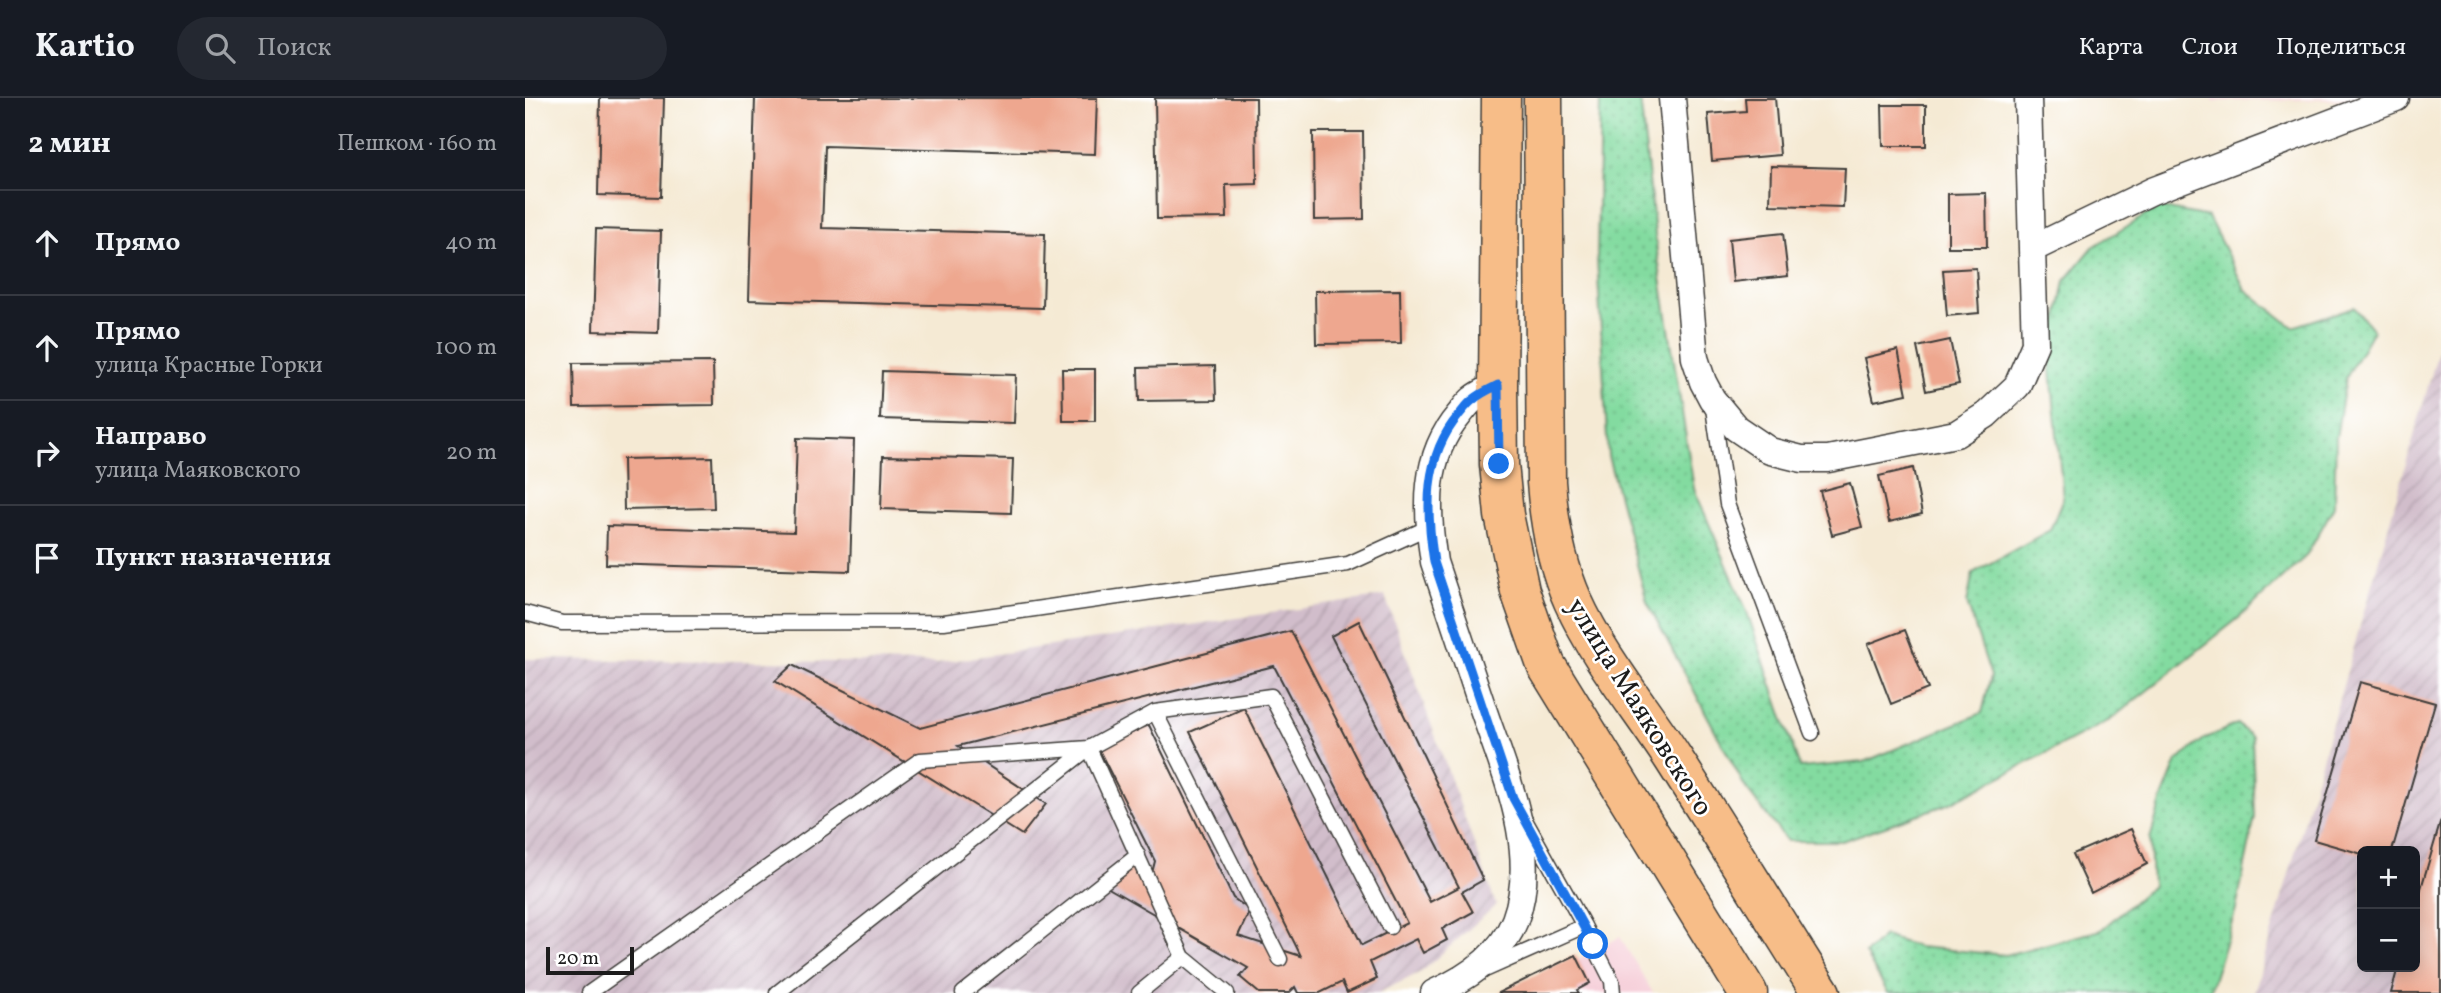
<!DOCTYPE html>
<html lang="ru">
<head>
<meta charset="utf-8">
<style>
	:root { --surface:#171b24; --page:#242831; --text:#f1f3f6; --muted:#9ea1a6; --line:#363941 }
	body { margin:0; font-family:Vollkorn,serif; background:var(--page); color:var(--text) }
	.controls { position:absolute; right:21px; bottom:21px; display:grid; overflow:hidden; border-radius:10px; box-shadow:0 4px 18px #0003 }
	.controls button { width:63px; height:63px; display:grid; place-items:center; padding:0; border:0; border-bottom:2px solid var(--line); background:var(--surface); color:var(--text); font:35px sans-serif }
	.scale { position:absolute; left:21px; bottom:18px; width:88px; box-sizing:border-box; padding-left:7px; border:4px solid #1c1c1c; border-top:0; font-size:19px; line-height:24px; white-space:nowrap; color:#1c1c1c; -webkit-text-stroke:5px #fff; paint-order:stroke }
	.stop { position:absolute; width:21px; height:21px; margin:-16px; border:5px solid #1a73e8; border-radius:50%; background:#fff }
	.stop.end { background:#1a73e8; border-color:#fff; box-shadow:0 2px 7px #0008 }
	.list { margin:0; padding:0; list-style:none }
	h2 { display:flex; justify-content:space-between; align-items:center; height:91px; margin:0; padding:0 28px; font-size:30px }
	h2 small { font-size:23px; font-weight:400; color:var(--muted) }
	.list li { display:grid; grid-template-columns:46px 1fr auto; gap:21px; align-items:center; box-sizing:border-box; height:105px; padding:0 28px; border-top:2px solid var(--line) }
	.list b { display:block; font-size:26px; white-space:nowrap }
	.list p { margin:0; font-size:23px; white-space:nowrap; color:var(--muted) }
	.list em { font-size:23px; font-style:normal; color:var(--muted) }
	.icon { flex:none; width:38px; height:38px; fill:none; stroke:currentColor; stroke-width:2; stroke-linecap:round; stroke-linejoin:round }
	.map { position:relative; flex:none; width:1916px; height:895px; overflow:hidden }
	header { display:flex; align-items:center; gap:42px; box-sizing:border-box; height:98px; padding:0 35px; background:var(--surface); border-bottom:2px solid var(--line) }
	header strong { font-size:33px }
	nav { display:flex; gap:38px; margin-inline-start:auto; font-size:24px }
	.search { width:490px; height:63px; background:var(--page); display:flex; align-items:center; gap:18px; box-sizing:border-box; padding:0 24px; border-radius:38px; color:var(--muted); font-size:26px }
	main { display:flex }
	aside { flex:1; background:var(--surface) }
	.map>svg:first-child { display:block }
	.built { fill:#f6cfd9 }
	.industrial { fill:url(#industrial-furrows); fill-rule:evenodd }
	.grass { fill:url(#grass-dots); stroke:#507c5e; stroke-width:2 }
	.building { fill:#eea78f }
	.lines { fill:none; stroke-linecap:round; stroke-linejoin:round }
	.service-casing { stroke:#3d3b38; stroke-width:17 }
	.minor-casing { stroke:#3d3b38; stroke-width:29 }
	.primary-casing { stroke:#3d3b38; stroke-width:41 }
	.service { stroke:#fff; stroke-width:14 }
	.minor { stroke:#fff; stroke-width:26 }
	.primary { stroke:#f7bd88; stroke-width:38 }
	.route { stroke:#1a73e8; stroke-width:9 }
	.labels { text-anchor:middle; stroke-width:5; stroke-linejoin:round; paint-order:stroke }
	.street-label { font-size:28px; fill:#1c1c1c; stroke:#fff }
</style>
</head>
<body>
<header>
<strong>Kartio</strong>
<div class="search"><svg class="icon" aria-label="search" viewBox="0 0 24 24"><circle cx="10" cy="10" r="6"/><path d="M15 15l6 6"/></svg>Поиск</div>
<nav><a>Карта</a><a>Слои</a><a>Поделиться</a></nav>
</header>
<main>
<aside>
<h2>2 мин<small>Пешком · 160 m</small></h2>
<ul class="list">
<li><svg class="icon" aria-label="ahead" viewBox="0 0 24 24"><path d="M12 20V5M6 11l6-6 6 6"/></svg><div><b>Прямо</b></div><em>40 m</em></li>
<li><svg class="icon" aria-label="ahead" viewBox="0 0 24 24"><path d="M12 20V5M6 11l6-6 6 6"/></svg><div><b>Прямо</b><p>улица Красные Горки</p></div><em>100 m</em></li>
<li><svg class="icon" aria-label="right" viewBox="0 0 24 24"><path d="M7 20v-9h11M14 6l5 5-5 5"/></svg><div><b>Направо</b><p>улица Маяковского</p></div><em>20 m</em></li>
<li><svg class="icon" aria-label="arrive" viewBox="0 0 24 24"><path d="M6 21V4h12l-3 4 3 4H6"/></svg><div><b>Пункт назначения</b></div></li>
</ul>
</aside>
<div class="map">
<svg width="1916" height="895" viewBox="0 0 1916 895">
	<defs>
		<pattern id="industrial-furrows" width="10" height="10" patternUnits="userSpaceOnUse" patternTransform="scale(1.75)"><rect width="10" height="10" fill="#d1bdcb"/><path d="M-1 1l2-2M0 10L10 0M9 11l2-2" fill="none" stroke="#b3a2ae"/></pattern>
		<pattern id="grass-dots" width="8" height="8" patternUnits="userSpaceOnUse" patternTransform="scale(1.75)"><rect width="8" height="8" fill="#83dba0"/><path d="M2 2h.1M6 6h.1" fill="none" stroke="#71bb89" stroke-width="1.8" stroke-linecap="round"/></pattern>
	</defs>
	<rect width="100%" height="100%" fill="#fff"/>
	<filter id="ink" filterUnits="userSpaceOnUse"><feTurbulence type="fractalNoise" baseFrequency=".0143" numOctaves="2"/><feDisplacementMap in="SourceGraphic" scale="14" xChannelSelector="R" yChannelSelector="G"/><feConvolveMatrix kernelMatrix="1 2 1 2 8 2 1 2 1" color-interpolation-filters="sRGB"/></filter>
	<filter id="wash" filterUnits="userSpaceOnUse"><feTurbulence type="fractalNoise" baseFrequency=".00686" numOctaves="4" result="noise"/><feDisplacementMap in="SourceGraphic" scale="28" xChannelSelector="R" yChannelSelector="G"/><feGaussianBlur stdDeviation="1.57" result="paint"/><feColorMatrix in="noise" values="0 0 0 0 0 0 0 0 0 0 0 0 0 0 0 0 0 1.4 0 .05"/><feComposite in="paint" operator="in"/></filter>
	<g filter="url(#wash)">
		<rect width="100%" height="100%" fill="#f5ead4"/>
		<path class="built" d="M 1688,0 L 1916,0 L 1688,3 Z
			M 1095,839 L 1128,895 L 988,895 Z"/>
		<path class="industrial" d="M 1916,243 L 1916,895 L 1729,895 L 1782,714 ZM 1837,753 L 1890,753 L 1890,869 L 1837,869 Z
			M 860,498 L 971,807 L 896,874 L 853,895 L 0,895 L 0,561 L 412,565 Z"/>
		<path class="grass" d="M 1075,0 L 1115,0 L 1132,154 L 1169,391 L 1221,511 L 1275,670 L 1339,664 L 1457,615 L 1466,578 L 1442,505 L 1448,475 L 1525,432 L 1538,400 L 1525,262 L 1540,183 L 1568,149 L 1634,109 L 1683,119 L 1720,191 L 1768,229 L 1829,209 L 1848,232 L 1821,280 L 1811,339 L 1809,408 L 1782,457 L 1715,519 L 1585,622 L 1423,706 L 1317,743 L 1262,743 L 1220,689 L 1122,504 L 1083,358 L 1072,160 Z
			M 1712,626 L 1727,639 L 1730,719 L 1711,811 L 1684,895 L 1363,895 L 1340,856 L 1359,838 L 1393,849 L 1481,857 L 1576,832 L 1627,788 L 1625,741 L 1636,703 L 1652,663 L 1679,641 Z"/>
		<g id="blocks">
			<path class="building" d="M 75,0 L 139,0 L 136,99 L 73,97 Z
				M 230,0 L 572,0 L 570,56 L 300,48 L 297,130 L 520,136 L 518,210 L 224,202 Z
				M 630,0 L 731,0 L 732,86 L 701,87 L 702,120 L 632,121 Z
				M 1220,0 L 1250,0 L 1255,57 L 1187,63 L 1183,16 L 1221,13 Z
				M 1357,7 L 1401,7 L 1401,48 L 1358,48 Z
				M 788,34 L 838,34 L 839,121 L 789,122 Z
				M 1246,68 L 1320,70 L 1318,109 L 1245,107 Z
				M 1461,95 L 1462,149 L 1423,149 L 1423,96 Z
				M 71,131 L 136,133 L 133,235 L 68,233 Z
				M 1258,135 L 1263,178 L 1208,184 L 1204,141 Z
				M 1451,170 L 1454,215 L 1422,218 L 1418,172 Z
				M 875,192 L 876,245 L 791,246 L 790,193 Z
				M 1425,242 L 1434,286 L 1401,293 L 1392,249 Z
				M 1373,252 L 1382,296 L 1349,303 L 1339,260 Z
				M 188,264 L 189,307 L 49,309 L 48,265 Z
				M 690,268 L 691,302 L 614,303 L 613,270 Z
				M 537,271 L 570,271 L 570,323 L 538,323 Z
				M 357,273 L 491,277 L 489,325 L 355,321 Z
				M 272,340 L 329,342 L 325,473 L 81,466 L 82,428 L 269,434 Z
				M 358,358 L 488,361 L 486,415 L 356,411 Z
				M 187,359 L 189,410 L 99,412 L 98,361 Z
				M 1388,370 L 1397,416 L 1364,424 L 1354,378 Z
				M 1325,385 L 1337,429 L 1307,437 L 1295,393 Z
				M 834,523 L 958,782 L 937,794 L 948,814 L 917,831 L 922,842 L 898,855 L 891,841 L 845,864 L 852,881 L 822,895 L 817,884 L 795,895 L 773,895 L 770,889 L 764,895 L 734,895 L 715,879 L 723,870 L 580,788 L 599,760 L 627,775 L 630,763 L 573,650 L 624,627 L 708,800 L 725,812 L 713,838 L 776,858 L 665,634 L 719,610 L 837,847 L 882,825 L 749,568 L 433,648 L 521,706 L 497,737 L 250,583 L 267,567 L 395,630 L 766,533 L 905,804 L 934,789 L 806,538 Z
				M 1380,532 L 1403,591 L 1366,606 L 1343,546 Z
				M 1835,584 L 1910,605 L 1867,753 L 1837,753 L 1837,756 L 1789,742 Z
				M 1916,722 L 1916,895 L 1866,895 L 1873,869 L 1890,869 L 1890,811 Z
				M 1606,731 L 1622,766 L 1566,795 L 1548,756 Z
				M 1051,857 L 1065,885 L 1052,892 L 1054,895 L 973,895 Z"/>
		</g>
	</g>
	<g filter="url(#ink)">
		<use href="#blocks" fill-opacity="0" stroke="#3d3b38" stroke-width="2"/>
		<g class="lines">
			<g class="service-casing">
				<path id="service" d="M 1188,310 L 1202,406 L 1287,635
					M 0,515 L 37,525 L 419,524 L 823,466 L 904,429
					M 630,614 L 755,861
					M 1000,722 L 1059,828 L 1087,883 L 1088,895
					M 962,871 L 1059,828
					M 64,895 L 395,662 L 564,650 L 630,614 L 746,598 L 865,829
					M 252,895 L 564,650 L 658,859 L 702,895
					M 438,895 L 613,757
					M 614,895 L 658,859"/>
			</g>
			<g class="minor-casing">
				<path id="minor" d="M 1147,0 L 1170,260 L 1178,284 L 1187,301 L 1211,330 L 1245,353 L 1277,361 L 1303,361 L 1431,336 L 1461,317 L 1492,288 L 1510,246 L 1507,151 L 1627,93 L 1871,0
					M 1503,0 L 1507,151
					M 909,895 C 943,880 976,858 990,822 C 1016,751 978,672 956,605 C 940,558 925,511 909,464 C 901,412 898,359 934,317 C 938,312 943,305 948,301 C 955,295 965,291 973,287"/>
			</g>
			<g class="primary-casing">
				<path id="primary" d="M 976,0 L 973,287 L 974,366 L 979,417 L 995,493 L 1021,567 L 1223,895
					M 1018,0 L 1021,384 C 1024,425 1031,465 1048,503 C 1073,559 1115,609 1148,660 C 1198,738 1247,817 1296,895"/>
			</g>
			<use href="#service" class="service"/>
			<use href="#minor" class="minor"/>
			<use href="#primary" class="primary"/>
		</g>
	</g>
	<g class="lines" filter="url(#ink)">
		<path class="route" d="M 974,366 L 973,287 C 965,291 956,295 949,301 C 943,305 938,312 934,317 C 898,359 901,413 909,464 L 988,700 L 1068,846"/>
	</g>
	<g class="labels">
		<g class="street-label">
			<text transform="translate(1116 608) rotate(58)" y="10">улица Маяковского</text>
		</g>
	</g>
</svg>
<div class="controls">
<button>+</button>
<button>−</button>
</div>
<div class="scale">20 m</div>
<div class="stop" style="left:1068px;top:846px"></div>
<div class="stop end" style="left:974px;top:366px"></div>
</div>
</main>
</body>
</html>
